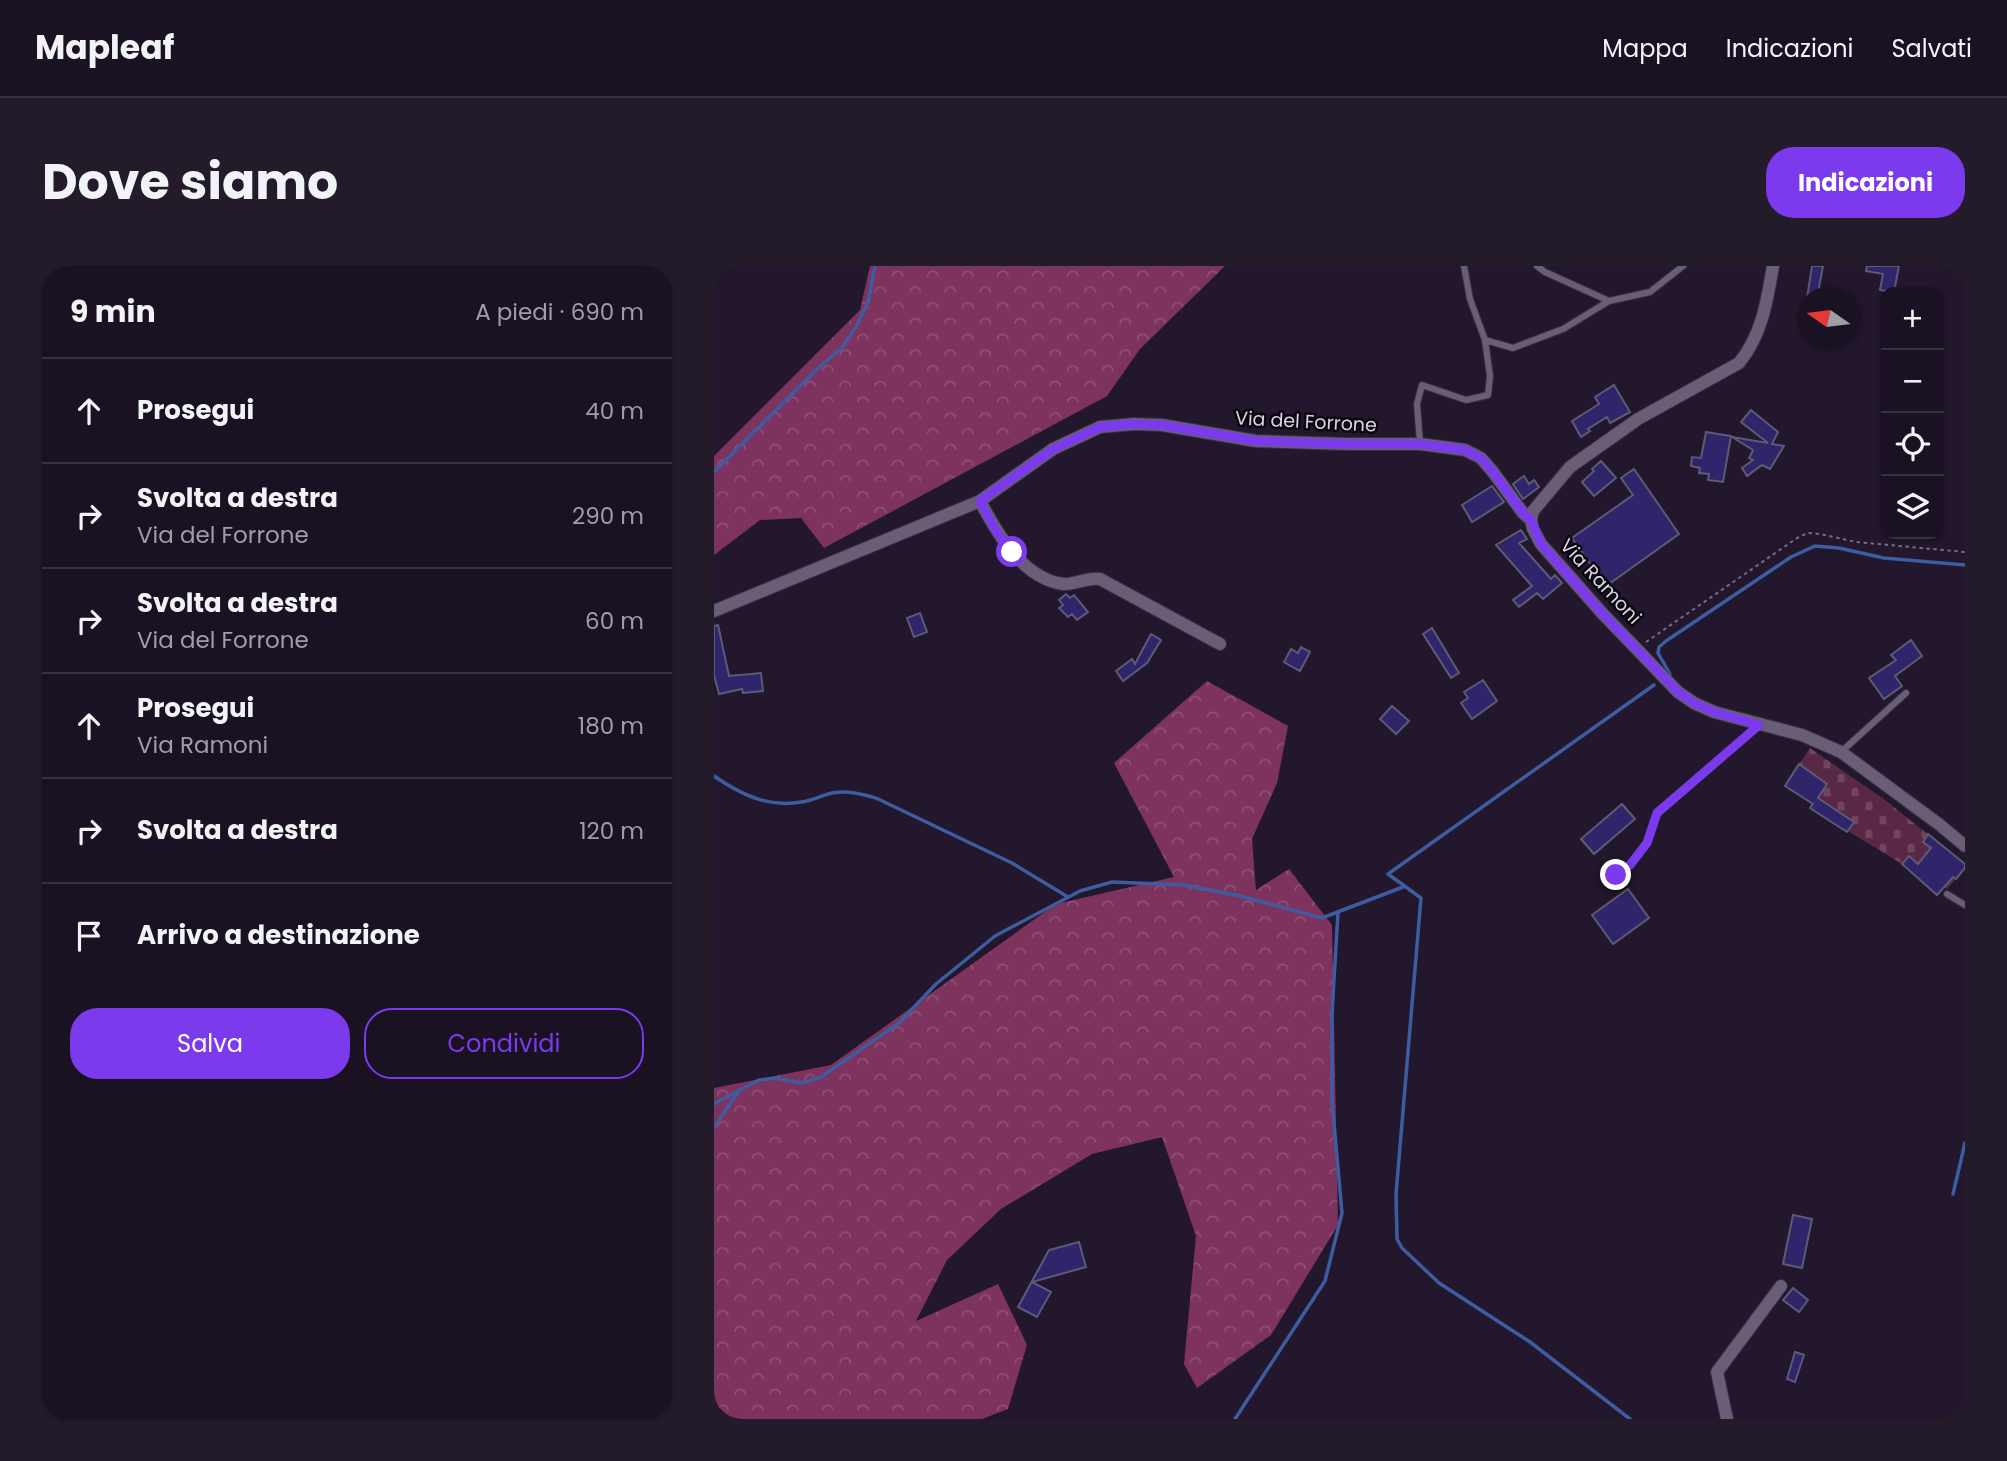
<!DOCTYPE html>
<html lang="it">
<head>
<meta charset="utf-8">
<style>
	:root { --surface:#1a1122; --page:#231a2a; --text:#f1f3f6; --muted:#9f9da5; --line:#383140; --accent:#7c3aed }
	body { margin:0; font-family:Poppins,sans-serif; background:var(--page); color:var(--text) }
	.controls { position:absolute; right:21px; top:21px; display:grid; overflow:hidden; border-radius:14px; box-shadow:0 2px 5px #0004 }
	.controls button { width:63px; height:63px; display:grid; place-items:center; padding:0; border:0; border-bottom:2px solid var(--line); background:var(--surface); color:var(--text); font:35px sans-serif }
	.compass { position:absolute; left:1083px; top:21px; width:63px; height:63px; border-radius:50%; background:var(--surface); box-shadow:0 2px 5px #0004; rotate:284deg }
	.stop { position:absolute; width:21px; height:21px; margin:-16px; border:5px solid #7c3aed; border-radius:50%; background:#fff }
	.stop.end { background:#7c3aed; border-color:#fff; box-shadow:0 2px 7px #0008 }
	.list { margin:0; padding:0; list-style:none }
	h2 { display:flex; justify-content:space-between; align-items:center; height:91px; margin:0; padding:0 28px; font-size:30px }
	h2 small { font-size:23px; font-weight:400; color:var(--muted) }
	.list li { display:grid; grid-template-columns:46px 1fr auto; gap:21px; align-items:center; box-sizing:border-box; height:105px; padding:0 28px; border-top:2px solid var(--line) }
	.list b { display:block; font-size:26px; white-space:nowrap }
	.list p { margin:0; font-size:23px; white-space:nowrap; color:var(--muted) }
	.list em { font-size:23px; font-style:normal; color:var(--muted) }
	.actions { display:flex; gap:14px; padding:21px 28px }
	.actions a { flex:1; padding:16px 0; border:2px solid var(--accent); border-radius:28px; text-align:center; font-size:24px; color:var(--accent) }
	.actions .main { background:var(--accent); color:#fff }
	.icon { flex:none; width:38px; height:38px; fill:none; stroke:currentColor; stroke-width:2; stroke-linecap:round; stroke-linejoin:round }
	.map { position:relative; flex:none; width:1251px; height:1153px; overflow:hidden; border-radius:28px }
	header { display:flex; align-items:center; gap:42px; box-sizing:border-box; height:98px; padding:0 35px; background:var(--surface); border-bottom:2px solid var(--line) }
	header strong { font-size:33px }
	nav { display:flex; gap:38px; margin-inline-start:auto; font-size:24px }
	.intro { display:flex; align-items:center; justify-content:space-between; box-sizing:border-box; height:168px; padding:0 42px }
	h1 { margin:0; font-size:49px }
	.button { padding:18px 32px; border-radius:28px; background:var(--accent); color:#fff; font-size:24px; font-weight:700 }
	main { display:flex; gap:42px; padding:0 42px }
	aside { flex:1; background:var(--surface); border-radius:28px; box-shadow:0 2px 5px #0004 }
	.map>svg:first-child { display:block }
	.forest { fill:url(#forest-crowns) }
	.cemetery { fill:url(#cemetery-stones) }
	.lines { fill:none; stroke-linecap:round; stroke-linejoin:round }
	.stream { stroke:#3e5ca0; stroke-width:3.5 }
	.building { fill:#30256a; stroke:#5b5b76; stroke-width:2 }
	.lane-casing { stroke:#393142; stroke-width:8 }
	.street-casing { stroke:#393142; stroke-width:14 }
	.path { stroke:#756d7f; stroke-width:2; stroke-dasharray:3.5 3.5; stroke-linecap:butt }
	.lane { stroke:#695d77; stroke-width:6 }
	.street { stroke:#695d77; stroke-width:12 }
	.route { stroke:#7c3aed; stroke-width:9 }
	.labels { text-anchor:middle; stroke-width:5; stroke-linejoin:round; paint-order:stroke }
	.street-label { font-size:19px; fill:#dad4e3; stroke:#09060e }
</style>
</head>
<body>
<header>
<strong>Mapleaf</strong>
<nav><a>Mappa</a><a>Indicazioni</a><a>Salvati</a></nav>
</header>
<div class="intro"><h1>Dove siamo</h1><a class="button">Indicazioni</a></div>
<main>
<aside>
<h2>9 min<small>A piedi · 690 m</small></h2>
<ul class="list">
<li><svg class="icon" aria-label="ahead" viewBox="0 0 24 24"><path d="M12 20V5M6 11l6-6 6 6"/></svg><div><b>Prosegui</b></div><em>40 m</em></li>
<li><svg class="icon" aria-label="right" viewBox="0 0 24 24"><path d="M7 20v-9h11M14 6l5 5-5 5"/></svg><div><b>Svolta a destra</b><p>Via del Forrone</p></div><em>290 m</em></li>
<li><svg class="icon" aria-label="right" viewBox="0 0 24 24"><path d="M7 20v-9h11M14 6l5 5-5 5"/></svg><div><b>Svolta a destra</b><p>Via del Forrone</p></div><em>60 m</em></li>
<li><svg class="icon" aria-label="ahead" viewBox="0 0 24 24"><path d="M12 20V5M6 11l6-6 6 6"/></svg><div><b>Prosegui</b><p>Via Ramoni</p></div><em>180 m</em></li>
<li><svg class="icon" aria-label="right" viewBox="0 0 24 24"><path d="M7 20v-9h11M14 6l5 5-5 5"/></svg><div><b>Svolta a destra</b></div><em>120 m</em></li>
<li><svg class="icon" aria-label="arrive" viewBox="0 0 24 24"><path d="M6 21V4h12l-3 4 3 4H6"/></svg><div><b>Arrivo a destinazione</b></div></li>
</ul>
<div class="actions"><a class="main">Salva</a><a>Condividi</a></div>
</aside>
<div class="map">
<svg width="1251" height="1153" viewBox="0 0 1251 1153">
	<defs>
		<pattern id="forest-crowns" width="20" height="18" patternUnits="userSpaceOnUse" patternTransform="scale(1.75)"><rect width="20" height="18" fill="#7d335e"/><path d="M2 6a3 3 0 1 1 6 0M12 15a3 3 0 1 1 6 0" fill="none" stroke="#8f5075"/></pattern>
		<pattern id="cemetery-stones" width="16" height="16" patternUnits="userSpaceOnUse" patternTransform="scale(1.75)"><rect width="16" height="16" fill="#592844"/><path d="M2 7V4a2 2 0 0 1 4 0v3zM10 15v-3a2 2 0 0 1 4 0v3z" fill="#70465f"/></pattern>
	</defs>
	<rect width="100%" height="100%" fill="#22172d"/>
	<path class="forest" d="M 156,0 L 511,0 L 426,83 L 393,130 L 110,282 L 87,252 L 46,254 L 0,289 L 0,190 L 146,44 Z
		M 493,415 L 574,460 L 563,517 L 538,573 L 542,624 L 575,603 L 618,659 L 624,959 L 557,1069 L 483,1122 L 470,1098 L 482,970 L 448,871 L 378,888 L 287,943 L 233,994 L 202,1055 L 284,1018 L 313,1079 L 294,1143 L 268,1153 L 0,1153 L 0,822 L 117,799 L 342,638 L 460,611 L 400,497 Z"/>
	<path class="cemetery" d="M 1096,482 L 1171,534 L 1251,598 L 1251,602 L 1233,623 L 1230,621 L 1223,629 L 1188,598 L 1096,542 L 1098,538 L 1071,520 Z"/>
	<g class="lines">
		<path class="stream" d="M 0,206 L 105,101 L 127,83 L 142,61 L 154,36 L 161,0
			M 956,408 L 944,387 L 945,381 L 952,375 L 1077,291 L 1101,280 L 1125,282 L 1170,292 L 1251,299
			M 0,510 C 26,528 54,542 87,536 C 98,535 108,529 118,527 C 133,524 147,528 162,532 L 298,597 L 354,631
			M 0,838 L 45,814 L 62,812 L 87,817 L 107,811 L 185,757 L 222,718 L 281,670 L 366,625 L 398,616 L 470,619 L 526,630 L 608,652 L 689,621
			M 0,861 L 25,825
			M 1239,928 L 1251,877
			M 521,1153 L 611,1015 L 628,947 L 618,835 L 618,748 L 624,646
			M 916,1153 L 816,1076 L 725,1017 L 688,982 L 683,973 L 682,928 L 707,632 L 674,608 L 940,419"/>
	</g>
	<path class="building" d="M 1098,0 L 1109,0 L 1103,32 L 1093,32 Z
		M 1153,0 L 1185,0 L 1180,26 L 1166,24 L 1169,8 L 1152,5 Z
		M 900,119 L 916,146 L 896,157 L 893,151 L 874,163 L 876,165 L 867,171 L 858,155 L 885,138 L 881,131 Z
		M 1037,144 L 1064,166 L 1058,178 L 1070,180 L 1056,203 L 1048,199 L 1033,210 L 1028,202 L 1039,194 L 1035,192 L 1039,184 L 1018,171 L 1054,177 L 1027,156 Z
		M 992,166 L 1017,170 L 1009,216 L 994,214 L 995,208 L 985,207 L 986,202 L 977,200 L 978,191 L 987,192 Z
		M 887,195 L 902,212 L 880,230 L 868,216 L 880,205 L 878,203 Z
		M 920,203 L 965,268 L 892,320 L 858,272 L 919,229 L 907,212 Z
		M 810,210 L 815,218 L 820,214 L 825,221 L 809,233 L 799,218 Z
		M 778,220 L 790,236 L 758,256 L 748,239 Z
		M 807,264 L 813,273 L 805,277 L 837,313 L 841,309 L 848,317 L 829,333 L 823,327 L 805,341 L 799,334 L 818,320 L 782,279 Z
		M 352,328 L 356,332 L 360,329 L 374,346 L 363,354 L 358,348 L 354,351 L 345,342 L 349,339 L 345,334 Z
		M 206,347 L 213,366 L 200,371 L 193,352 Z
		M 4,359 L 15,410 L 47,407 L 49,425 L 29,427 L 28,423 L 5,428 L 0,409 L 0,360 Z
		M 718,362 L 745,407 L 737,412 L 709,368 Z
		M 437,368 L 447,374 L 433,397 L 409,415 L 402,405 L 418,393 L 421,398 Z
		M 1197,374 L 1208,390 L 1181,410 L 1188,420 L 1170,433 L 1155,412 L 1182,394 L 1177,389 Z
		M 587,381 L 596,386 L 586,405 L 570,396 L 577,383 L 584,387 Z
		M 769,414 L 783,435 L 758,453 L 747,437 L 754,432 L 750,426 Z
		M 678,440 L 695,455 L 682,468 L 666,453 Z
		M 1085,498 L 1113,518 L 1104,532 L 1140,556 L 1133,566 L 1096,542 L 1099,538 L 1071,520 Z
		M 908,538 L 921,553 L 880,588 L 867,573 Z
		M 1214,568 L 1251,598 L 1251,602 L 1242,613 L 1239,611 L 1223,629 L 1188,598 L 1195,590 L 1204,598 L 1217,582 L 1209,576 Z
		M 914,623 L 935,652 L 899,678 L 878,649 Z
		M 1079,949 L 1098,953 L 1088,1002 L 1069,998 Z
		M 365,976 L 372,1001 L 318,1016 L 337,1026 L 323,1051 L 304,1041 L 335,984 Z
		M 1079,1022 L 1094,1034 L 1085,1046 L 1069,1034 Z
		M 1081,1086 L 1090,1089 L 1081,1116 L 1073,1113 Z"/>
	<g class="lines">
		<g class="lane-casing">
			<path id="lane" d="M 823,0 L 831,6 L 895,35 L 936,26 L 969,0
				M 771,74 L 799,82 L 849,63 L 895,35
				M 706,177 L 703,138 L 708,119 L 752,134 L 774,129 L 776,110 L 771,74 L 756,33 L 750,0
				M 1127,486 L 1192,427
				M 902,609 L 916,599 L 933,577 L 943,547 L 1045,459
				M 1233,628 L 1251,639"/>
		</g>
		<g class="street-casing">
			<path id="street" d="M 1059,0 C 1053,35 1048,69 1025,97 L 924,153 L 856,201 L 819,245 L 817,254 L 819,263 L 827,278 L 888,347 L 964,426 L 980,437 L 1000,446 L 1088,469 L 1127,486 L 1226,559 L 1251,580
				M 266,235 C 283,267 308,312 349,318 C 361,319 372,311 386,313 L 506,378
				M 0,345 L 266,235 L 339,183 L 386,161 L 420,158 L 448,159 L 542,175 L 632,178 L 706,178 L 751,184 L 767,192 L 779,206 L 809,247 L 817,254
				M 1013,1153 L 1003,1106 L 1067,1020"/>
		</g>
		<path class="path" d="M 932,376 L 1086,270 L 1095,267 L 1106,268 L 1142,276 L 1251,286"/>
		<use href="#lane" class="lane"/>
		<use href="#street" class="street"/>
	</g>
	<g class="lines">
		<path class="route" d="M 298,286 L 282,265 L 266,235 L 339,183 L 386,161 L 420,158 L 448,159 L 542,175 L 632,178 L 706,178 L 751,184 L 767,192 L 779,206 L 809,247 L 817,254 L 827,278 L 888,347 L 964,426 L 980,437 L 1000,446 L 1045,459 L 943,547 L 933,577 L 916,599 L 902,609"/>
	</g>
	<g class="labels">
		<g class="street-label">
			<text transform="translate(592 155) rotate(3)" y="7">Via del Forrone</text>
			<text transform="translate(887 315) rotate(47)" y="7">Via Ramoni</text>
		</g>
	</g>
</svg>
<div class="controls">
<button>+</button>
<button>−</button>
<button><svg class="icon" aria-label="locate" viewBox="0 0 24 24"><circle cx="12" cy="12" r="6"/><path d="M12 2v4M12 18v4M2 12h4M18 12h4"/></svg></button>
<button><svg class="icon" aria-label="layers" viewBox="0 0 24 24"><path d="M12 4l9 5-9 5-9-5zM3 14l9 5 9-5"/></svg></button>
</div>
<svg class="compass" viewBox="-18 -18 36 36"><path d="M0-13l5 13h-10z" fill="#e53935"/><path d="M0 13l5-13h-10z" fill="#9f9da5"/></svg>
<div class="stop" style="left:298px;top:286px"></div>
<div class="stop end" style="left:902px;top:609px"></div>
</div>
</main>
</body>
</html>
